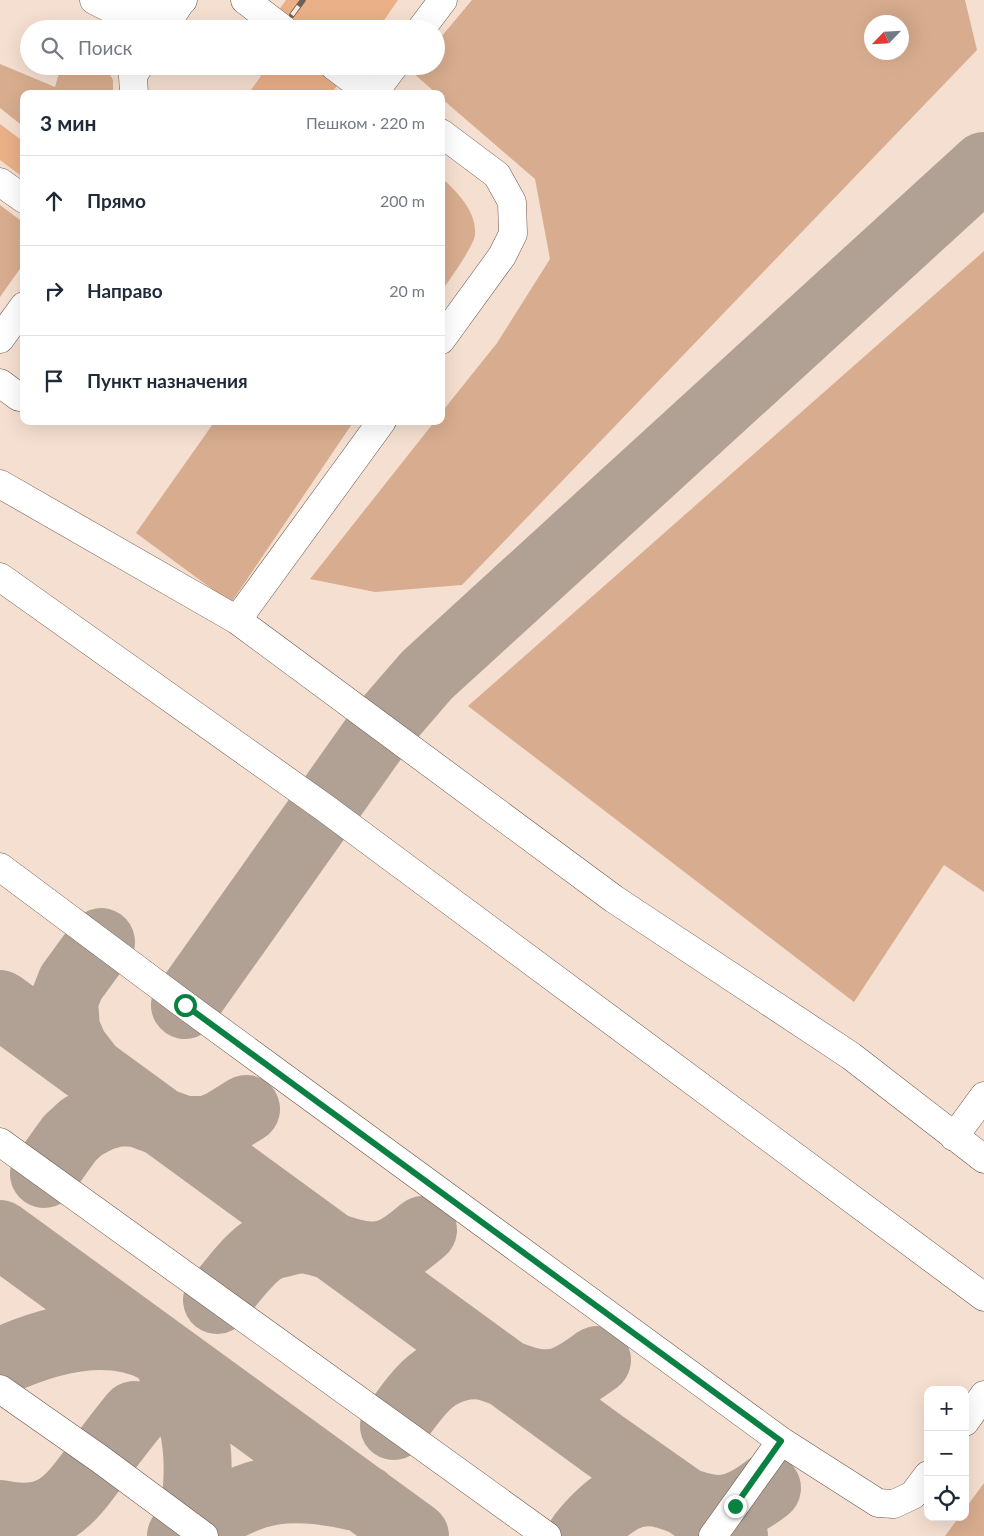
<!DOCTYPE html>
<html lang="ru">
<head>
<meta charset="utf-8">
<style>
	:root { --surface:#fff; --page:#f6f6f7; --text:#1f2937; --muted:#747a83; --line:#e0e1e3 }
	body { margin:0; font-family:Lato,sans-serif; background:var(--page); color:var(--text) }
	.controls { position:absolute; right:15px; bottom:15px; display:grid; overflow:hidden; border-radius:10px; box-shadow:0 5px 20px #0002 }
	.controls button { width:45px; height:45px; display:grid; place-items:center; padding:0; border:0; border-bottom:1px solid var(--line); background:var(--surface); color:var(--text); font:25px sans-serif }
	.compass { position:absolute; left:864px; top:15px; width:45px; height:45px; border-radius:50%; background:var(--surface); box-shadow:0 5px 20px #0002; rotate:245deg }
	.stop { position:absolute; width:15px; height:15px; margin:-11px; border:4px solid #0b8043; border-radius:50%; background:#fff }
	.stop.end { background:#0b8043; border-color:#fff; box-shadow:0 1px 5px #0008 }
	.list { margin:0; padding:0; list-style:none }
	h2 { display:flex; justify-content:space-between; align-items:center; height:65px; margin:0; padding:0 20px; font-size:21px }
	h2 small { font-size:16px; font-weight:400; color:var(--muted) }
	.list li { display:grid; grid-template-columns:32px 1fr auto; gap:15px; align-items:center; box-sizing:border-box; height:90px; padding:0 20px; border-top:1px solid var(--line) }
	.list b { display:block; font-size:19px; white-space:nowrap }
	.list em { font-size:16px; font-style:normal; color:var(--muted) }
	.icon { flex:none; width:28px; height:28px; fill:none; stroke:currentColor; stroke-width:2; stroke-linecap:round; stroke-linejoin:round }
	.map { position:relative; flex:none; width:984px; height:1536px; overflow:hidden }
	.search { position:absolute; background:var(--surface); box-shadow:0 5px 20px #0002; left:20px; top:20px; width:425px; height:55px; display:flex; align-items:center; gap:12px; box-sizing:border-box; padding:0 18px; border-radius:28px; color:var(--muted); font-size:19px }
	.panel { position:absolute; background:var(--surface); box-shadow:0 5px 20px #0002; left:20px; top:90px; width:425px; height:335px; border-radius:10px }
	.map>svg:first-child { display:block }
	.green { fill:#d8ad8f; fill-rule:evenodd }
	.lines { fill:none; stroke-linecap:round; stroke-linejoin:round }
	.taxiway { stroke:#b1a094; stroke-width:68 }
	.building { fill:#eab088 }
	.minor-casing { stroke:#6a574b; stroke-width:29 }
	.major-casing { stroke:#6a574b; stroke-width:29 }
	.minor { stroke:#fff; stroke-width:28 }
	.major { stroke:#fff; stroke-width:28 }
	.rail-casing { stroke:#6d6058; stroke-width:5.5 }
	.rail { stroke:#ffede1; stroke-width:4; stroke-dasharray:11; stroke-linecap:butt }
	.route { stroke:#0b8043; stroke-width:6 }
</style>
</head>
<body>
<div class="map">
<svg width="984" height="1536" viewBox="0 0 984 1536">
	<rect width="100%" height="100%" fill="#f5dfd0"/>
	<path class="green" d="M 472,0 L 965,0 L 977,50 L 462,585 L 375,592 L 310,579 L 435,421 L 441,421 L 441,413 L 497,343 L 550,259 L 535,179 L 441,98 L 441,94 L 437,94 L 412,72 L 417,66 L 436,66 L 436,43 ZM 872,22 L 902,22 L 902,52 L 872,52 Z
		M 0,64 L 55,87 L 61,66 L 105,66 L 113,80 L 113,94 L 24,94 L 24,127 L 0,108 Z
		M 441,177 C 457,192 477,211 475,235 C 474,246 448,282 441,292 Z
		M 0,205 L 24,223 L 24,263 L 0,297 Z
		M 984,251 L 984,892 L 944,865 L 854,1002 L 468,706 Z
		M 215,421 L 354,421 L 231,603 L 136,533 Z
		M 984,1483 L 984,1536 L 945,1536 L 959,1517 L 965,1517 L 965,1509 Z"/>
	<g class="lines">
		<path class="taxiway" d="M 0,1004 L 603,1444 L 734,1536
			M 185,1005 L 382,727 L 427,675 L 984,166
			M 91,1070 L 74,1048 L 66,1029 L 64,1001 L 71,983 L 101,942
			M 44,1174 L 70,1138 L 82,1127 L 101,1117 L 119,1112 L 137,1113 L 184,1130 L 207,1130 L 222,1124 L 246,1109
			M 0,1234 L 415,1536
			M 217,1300 C 231,1283 244,1264 261,1251 C 267,1247 276,1244 283,1243 C 293,1240 303,1238 313,1241 C 337,1246 359,1260 384,1254 C 399,1251 412,1239 423,1230
			M 0,1362 C 48,1340 107,1323 157,1349 C 164,1352 172,1369 176,1376 C 193,1411 200,1448 197,1486 C 197,1493 197,1499 195,1505 C 192,1517 187,1526 181,1536
			M 394,1426 C 405,1411 416,1394 430,1382 C 445,1369 469,1362 488,1367 C 509,1373 527,1385 550,1383 C 568,1382 583,1370 597,1360
			M 0,1514 C 54,1526 70,1500 99,1461 C 110,1445 122,1430 134,1415
			M 183,1536 C 208,1517 242,1496 273,1491 C 304,1486 334,1492 365,1499
			M 581,1536 C 602,1510 630,1483 666,1495 C 683,1500 700,1509 718,1509 C 737,1509 753,1499 767,1488"/>
	</g>
	<path class="building" d="M 286,0 L 398,0 L 378,29 L 265,29 Z
		M 249,66 L 351,66 L 331,94 L 248,94 L 261,76 Z
		M 0,124 L 24,142 L 24,178 L 0,160 Z"/>
	<g class="lines">
		<g class="minor-casing">
			<path id="minor" d="M 245,0 L 283,29
				M 163,29 L 178,6
				M 421,29 L 443,0
				M 334,66 L 371,94
				M 134,94 L 133,76 L 139,66
				M 373,94 L 394,66
				M 441,133 L 497,175 L 512,202 L 513,234 L 502,256 L 441,340
				M 0,182 L 24,199
				M 0,339 L 24,306
				M 0,383 L 19,397
				M 0,484 L 237,620 L 614,899 L 851,1056 L 984,1159
				M 0,577 L 325,808 L 984,1297
				M 237,620 L 382,421
				M 0,867 L 185,1005 L 781,1441 L 878,1503 L 894,1504 L 913,1495 L 928,1475
				M 954,1137 L 984,1096
				M 0,1142 L 547,1536
				M 0,1389 L 100,1459 L 204,1536
				M 965,1422 L 984,1395
				M 713,1536 L 781,1441"/>
		</g>
		<g class="major-casing">
			<path id="major" d="M 94,0 C 101,4 108,8 116,10 C 134,16 170,15 183,0"/>
		</g>
		<use href="#minor" class="minor"/>
		<use href="#major" class="major"/>
		<g class="rail-casing">
			<path id="rail" d="M 292,15 L 303,0"/>
		</g>
		<use href="#rail" class="rail"/>
	</g>
	<g class="lines">
		<path class="route" d="M 185,1005 L 781,1441 L 735,1506"/>
	</g>
</svg>
<div class="controls">
<button>+</button>
<button>−</button>
<button><svg class="icon" aria-label="locate" viewBox="0 0 24 24"><circle cx="12" cy="12" r="6"/><path d="M12 2v4M12 18v4M2 12h4M18 12h4"/></svg></button>
</div>
<svg class="compass" viewBox="-18 -18 36 36"><path d="M0-13l5 13h-10z" fill="#e53935"/><path d="M0 13l5-13h-10z" fill="#747a83"/></svg>
<div class="stop" style="left:185px;top:1005px"></div>
<div class="stop end" style="left:735px;top:1506px"></div>
<div class="search"><svg class="icon" aria-label="search" viewBox="0 0 24 24"><circle cx="10" cy="10" r="6"/><path d="M15 15l6 6"/></svg>Поиск</div>
<section class="panel">
<h2>3 мин<small>Пешком · 220 m</small></h2>
<ul class="list">
<li><svg class="icon" aria-label="ahead" viewBox="0 0 24 24"><path d="M12 20V5M6 11l6-6 6 6"/></svg><div><b>Прямо</b></div><em>200 m</em></li>
<li><svg class="icon" aria-label="right" viewBox="0 0 24 24"><path d="M7 20v-9h11M14 6l5 5-5 5"/></svg><div><b>Направо</b></div><em>20 m</em></li>
<li><svg class="icon" aria-label="arrive" viewBox="0 0 24 24"><path d="M6 21V4h12l-3 4 3 4H6"/></svg><div><b>Пункт назначения</b></div></li>
</ul>
</section>
</div>
</body>
</html>
